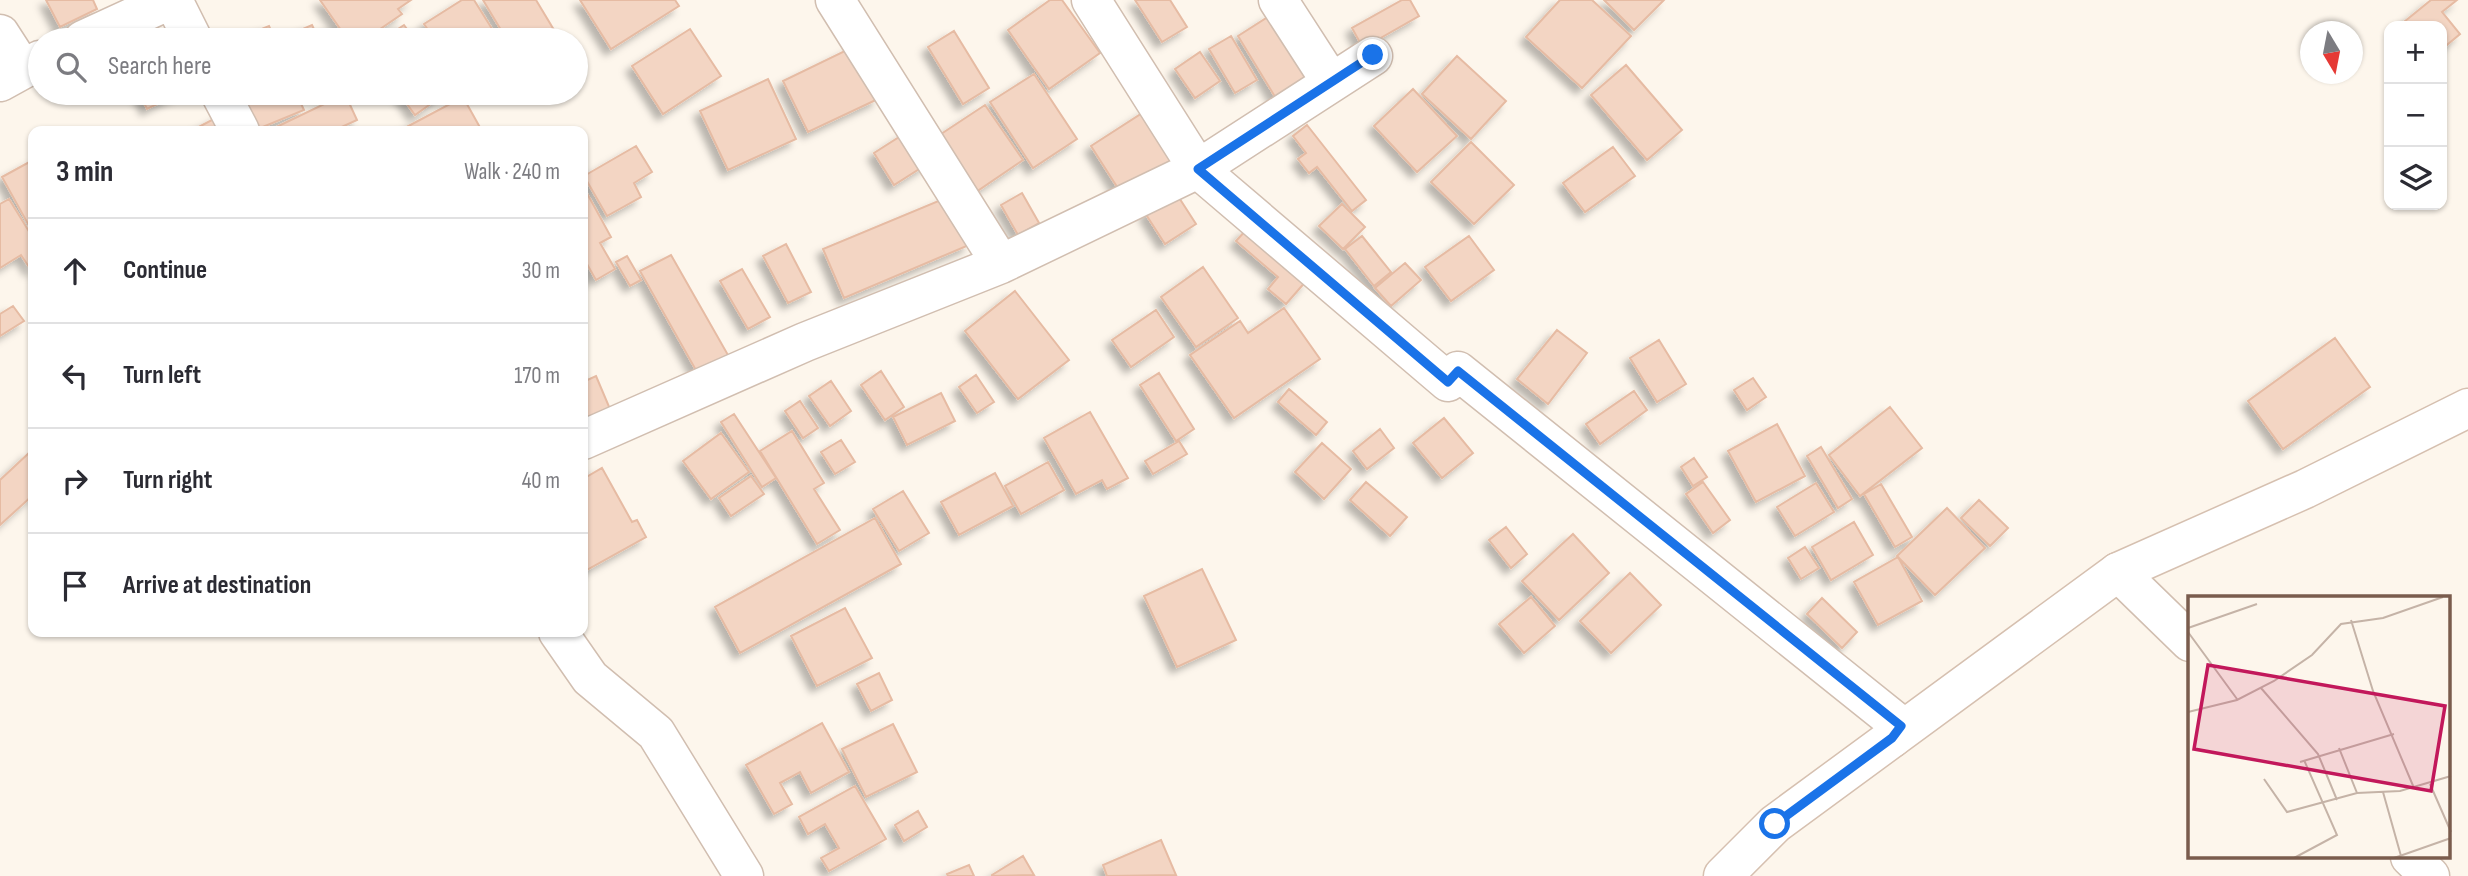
<!DOCTYPE html>
<html lang="en">
<head>
<meta charset="utf-8">
<style>
	:root { --surface:#fff; --page:#f2f2f3; --text:#2b2b33; --muted:#7c7c81; --line:#e1e1e2 }
	body { margin:0; font-family:"Sofia Sans Condensed",sans-serif; background:var(--page); color:var(--text) }
	.controls { position:absolute; right:21px; top:21px; display:grid; overflow:hidden; border-radius:14px; box-shadow:0 2px 5px #0004 }
	.controls button { width:63px; height:63px; display:grid; place-items:center; padding:0; border:0; border-bottom:2px solid var(--line); background:var(--surface); color:var(--text); font:35px sans-serif }
	.compass { position:absolute; left:2300px; top:21px; width:63px; height:63px; border-radius:50%; background:var(--surface); box-shadow:0 2px 5px #0004; rotate:170deg }
	.stop { position:absolute; width:21px; height:21px; margin:-16px; border:5px solid #1a73e8; border-radius:50%; background:#fff }
	.stop.end { background:#1a73e8; border-color:#fff; box-shadow:0 2px 7px #0008 }
	.list { margin:0; padding:0; list-style:none }
	h2 { display:flex; justify-content:space-between; align-items:center; height:91px; margin:0; padding:0 28px; font-size:30px }
	h2 small { font-size:23px; font-weight:400; color:var(--muted) }
	.list li { display:grid; grid-template-columns:46px 1fr auto; gap:21px; align-items:center; box-sizing:border-box; height:105px; padding:0 28px; border-top:2px solid var(--line) }
	.list b { display:block; font-size:26px; white-space:nowrap }
	.list em { font-size:23px; font-style:normal; color:var(--muted) }
	.icon { flex:none; width:38px; height:38px; fill:none; stroke:currentColor; stroke-width:2; stroke-linecap:round; stroke-linejoin:round }
	.map { position:relative; flex:none; width:2468px; height:876px; overflow:hidden }
	.search { position:absolute; background:var(--surface); box-shadow:0 2px 5px #0004; left:28px; top:28px; width:560px; height:77px; display:flex; align-items:center; gap:18px; box-sizing:border-box; padding:0 24px; border-radius:38px; color:var(--muted); font-size:26px }
	.panel { position:absolute; background:var(--surface); box-shadow:0 2px 5px #0004; left:28px; top:126px; width:560px; height:511px; border-radius:14px }
	.map>svg:first-child { display:block }
	.building { fill:#f3d5c3; stroke:#e6bba3; stroke-width:2; filter:url(#shadow) }
	.lines { fill:none; stroke-linecap:round; stroke-linejoin:round }
	.street-casing { stroke:#d1beb0; stroke-width:41 }
	.secondary-casing { stroke:#d6c0b0; stroke-width:41 }
	.street { stroke:#fff; stroke-width:38 }
	.secondary { stroke:#fff; stroke-width:38 }
	.route { stroke:#1a73e8; stroke-width:9 }
	.inset-road { fill:none; stroke:#c5b3a7; stroke-width:2 }
	.view { fill:#c2185b; fill-opacity:0.15; stroke:#c2185b; stroke-width:3.5 }
	.inset-edge { fill:none; stroke:#7a5c4d; stroke-width:3.5 }
</style>
</head>
<body>
<div class="map">
<svg width="2468" height="876" viewBox="0 0 2468 876">
	<defs>
		<filter id="shadow"><feDropShadow dx="-6" dy="6" stdDeviation="3.5" flood-color="#0004"/></filter>
	</defs>
	<rect width="100%" height="100%" fill="#fdf6ec"/>
	<path class="building" d="M 46,0 L 93,0 L 97,9 L 60,27 Z
		M 320,0 L 411,0 L 398,9 L 402,14 L 364,40 L 348,40 Z
		M 462,0 L 474,0 L 499,40 L 435,40 L 424,24 Z
		M 483,0 L 536,0 L 554,30 L 536,40 L 507,40 Z
		M 580,0 L 675,0 L 679,6 L 611,49 Z
		M 1050,0 L 1062,0 L 1100,53 L 1049,89 L 1008,30 Z
		M 1135,0 L 1170,0 L 1187,27 L 1162,42 Z
		M 1402,0 L 1410,0 L 1419,16 L 1363,48 L 1352,28 Z
		M 1560,0 L 1592,0 L 1631,36 L 1582,88 L 1526,37 Z
		M 1604,0 L 1664,0 L 1634,30 Z
		M 2431,0 L 2457,0 L 2442,12 L 2460,34 L 2442,49 L 2442,26 L 2399,26 Z
		M 1271,15 L 1310,80 L 1277,100 L 1238,36 Z
		M 312,25 L 319,40 L 277,40 Z
		M 404,25 L 415,40 L 381,40 Z
		M 269,26 L 275,40 L 234,40 Z
		M 690,29 L 721,76 L 663,114 L 632,66 Z
		M 954,31 L 989,88 L 963,104 L 928,47 Z
		M 1231,36 L 1257,80 L 1235,93 L 1209,49 Z
		M 853,47 L 878,99 L 808,132 L 783,81 Z
		M 1200,52 L 1220,81 L 1195,98 L 1175,69 Z
		M 1457,56 L 1506,101 L 1471,139 L 1422,94 Z
		M 1626,65 L 1682,130 L 1647,160 L 1591,95 Z
		M 1034,74 L 1077,139 L 1033,168 L 990,102 Z
		M 768,79 L 796,139 L 728,170 L 700,111 Z
		M 1413,89 L 1457,136 L 1417,172 L 1374,126 Z
		M 139,93 L 180,93 L 147,109 Z
		M 228,93 L 296,93 L 304,110 L 253,131 Z
		M 399,93 L 446,93 L 415,115 Z
		M 345,94 L 357,120 L 333,131 L 268,131 Z
		M 463,97 L 482,131 L 399,131 Z
		M 985,105 L 1023,160 L 973,194 L 935,138 Z
		M 1147,110 L 1177,157 L 1121,193 L 1091,146 Z
		M 227,112 L 237,131 L 191,131 Z
		M 1307,125 L 1366,200 L 1352,211 L 1317,167 L 1309,173 L 1298,159 L 1306,153 L 1293,136 Z
		M 907,132 L 927,164 L 894,185 L 874,153 Z
		M 1471,142 L 1514,185 L 1474,224 L 1431,182 Z
		M 636,146 L 652,172 L 634,183 L 641,197 L 607,216 L 584,176 Z
		M 1613,147 L 1635,176 L 1585,212 L 1563,183 Z
		M 33,160 L 33,233 L 2,177 Z
		M 583,186 L 611,237 L 600,243 L 615,269 L 596,280 L 583,257 Z
		M 1022,193 L 1039,223 L 1018,235 L 1001,205 Z
		M 1176,193 L 1196,224 L 1165,244 L 1145,213 Z
		M 948,197 L 969,245 L 844,298 L 823,249 Z
		M 9,199 L 33,238 L 33,269 L 31,270 L 21,255 L 0,268 L 0,204 Z
		M 1342,204 L 1365,227 L 1343,249 L 1319,226 Z
		M 1247,229 L 1307,280 L 1286,304 L 1268,289 L 1278,277 L 1236,241 Z
		M 1362,236 L 1391,272 L 1374,286 L 1345,249 Z
		M 1469,236 L 1494,270 L 1451,301 L 1425,267 Z
		M 786,244 L 811,292 L 788,303 L 763,256 Z
		M 671,255 L 728,355 L 697,372 L 640,271 Z
		M 627,256 L 641,280 L 630,286 L 616,262 Z
		M 1405,263 L 1421,280 L 1391,306 L 1375,288 Z
		M 1203,267 L 1238,318 L 1196,347 L 1161,297 Z
		M 742,269 L 770,317 L 748,329 L 720,281 Z
		M 1015,291 L 1069,360 L 1018,399 L 965,331 Z
		M 13,306 L 24,321 L 0,336 L 0,314 Z
		M 1284,308 L 1320,359 L 1234,418 L 1190,355 L 1240,321 L 1248,333 Z
		M 1156,310 L 1174,337 L 1131,367 L 1112,340 Z
		M 1557,330 L 1587,353 L 1548,404 L 1517,379 Z
		M 2335,338 L 2370,387 L 2283,449 L 2248,401 Z
		M 1659,340 L 1686,384 L 1657,402 L 1630,358 Z
		M 881,371 L 904,407 L 885,420 L 861,385 Z
		M 1159,373 L 1194,429 L 1176,441 L 1140,385 Z
		M 976,375 L 994,402 L 977,413 L 959,387 Z
		M 596,376 L 610,409 L 583,421 L 583,382 Z
		M 1753,378 L 1766,397 L 1747,410 L 1734,390 Z
		M 831,381 L 851,411 L 830,426 L 809,396 Z
		M 1289,389 L 1327,422 L 1316,435 L 1278,402 Z
		M 1634,391 L 1647,410 L 1600,444 L 1586,424 Z
		M 941,393 L 955,421 L 907,445 L 893,417 Z
		M 800,401 L 818,428 L 803,438 L 785,411 Z
		M 1890,407 L 1922,448 L 1860,496 L 1829,455 Z
		M 1090,412 L 1128,478 L 1107,489 L 1102,480 L 1076,494 L 1044,438 Z
		M 734,414 L 776,478 L 762,487 L 721,422 Z
		M 1444,418 L 1473,453 L 1442,478 L 1413,443 Z
		M 1777,424 L 1805,476 L 1756,502 L 1728,451 Z
		M 1380,429 L 1394,448 L 1367,469 L 1353,451 Z
		M 792,431 L 824,483 L 814,489 L 840,530 L 817,544 L 760,451 Z
		M 721,433 L 749,472 L 711,499 L 683,461 Z
		M 841,440 L 855,462 L 835,474 L 821,452 Z
		M 1179,441 L 1187,454 L 1153,474 L 1145,461 Z
		M 1322,443 L 1351,469 L 1324,499 L 1295,472 Z
		M 1821,447 L 1852,499 L 1838,508 L 1807,456 Z
		M 30,452 L 33,455 L 33,495 L 0,525 L 0,480 Z
		M 1694,458 L 1707,477 L 1693,486 L 1681,467 Z
		M 1048,462 L 1064,490 L 1021,514 L 1005,486 Z
		M 602,468 L 632,522 L 637,520 L 646,537 L 583,572 L 583,479 Z
		M 995,473 L 1013,506 L 959,535 L 941,502 Z
		M 751,476 L 764,494 L 731,516 L 719,498 Z
		M 1366,482 L 1407,517 L 1390,536 L 1350,500 Z
		M 1703,482 L 1730,520 L 1713,533 L 1686,494 Z
		M 1816,483 L 1834,512 L 1795,536 L 1777,507 Z
		M 1881,484 L 1912,537 L 1895,547 L 1864,494 Z
		M 903,491 L 929,533 L 899,551 L 873,509 Z
		M 1979,500 L 2008,528 L 1990,546 L 1961,518 Z
		M 1947,508 L 1985,548 L 1935,595 L 1897,556 Z
		M 875,518 L 901,564 L 740,653 L 715,607 Z
		M 1854,522 L 1873,555 L 1831,580 L 1812,547 Z
		M 1506,527 L 1527,554 L 1511,568 L 1489,540 Z
		M 1573,534 L 1609,573 L 1559,620 L 1522,581 Z
		M 1805,547 L 1819,568 L 1801,579 L 1788,558 Z
		M 1898,557 L 1922,601 L 1878,625 L 1854,582 Z
		M 1202,569 L 1236,640 L 1177,667 L 1144,596 Z
		M 1630,573 L 1661,605 L 1611,653 L 1580,621 Z
		M 1531,597 L 1555,626 L 1524,653 L 1499,624 Z
		M 1822,598 L 1857,632 L 1842,648 L 1807,614 Z
		M 845,608 L 872,658 L 817,686 L 791,636 Z
		M 879,673 L 892,700 L 871,711 L 857,684 Z
		M 822,723 L 849,772 L 811,793 L 800,772 L 780,783 L 792,804 L 774,814 L 746,765 Z
		M 893,724 L 917,772 L 866,797 L 842,749 Z
		M 855,786 L 886,839 L 829,871 L 821,858 L 839,848 L 825,824 L 808,834 L 799,817 Z
		M 918,811 L 927,827 L 904,841 L 895,825 Z
		M 1161,840 L 1176,875 L 1107,876 L 1103,865 Z
		M 1023,856 L 1034,875 L 992,876 L 992,875 Z
		M 969,865 L 974,876 L 948,876 L 947,874 Z"/>
	<g class="lines">
		<g class="street-casing">
			<path id="street" d="M 173,0 L 193,40
				M 835,0 L 1001,264
				M 1091,0 L 1198,169 L 1448,382 L 1458,371 L 1901,726 L 1892,738
				M 1278,0 L 1331,82
				M 0,34 L 22,68
				M 83,40 L 170,0
				M 0,82 L 40,60
				M 220,93 L 240,131
				M 583,440 L 805,342 L 1001,264 L 1198,169 L 1373,56
				M 2118,572 L 2190,642
				M 558,632 L 590,678 L 656,733 L 744,876
				M 2410,857 L 2430,876"/>
		</g>
		<g class="secondary-casing">
			<path id="secondary" d="M 1723,876 L 1775,824 L 2118,572 L 2305,489 L 2468,408"/>
		</g>
		<use href="#street" class="street"/>
		<use href="#secondary" class="secondary"/>
	</g>
	<g class="lines">
		<path class="route" d="M 1373,55 L 1198,169 L 1448,382 L 1458,371 L 1901,726 L 1892,738 L 1775,824"/>
	</g>
	<g transform="translate(2188 596)">
		<rect width="262" height="262" fill="#fdf6ec"/>
		<path class="inset-road" d="M 163,24 L 185,95 L 226,192M 0,32 L 69,8M 0,36 L 49,103M 73,92 L 130,158 L 149,204M 0,116 L 49,104 L 86,85 L 124,59 L 153,28 L 195,22 L 255,1M 151,152 L 169,197M 112,166 L 206,138M 76,183 L 99,216 L 169,197 L 212,195 L 263,180M 242,188 L 263,236M 195,196 L 213,260M 106,262 L 149,239 L 116,164M 206,262 L 263,242"/>
		<path class="view" d="M 20,69 L 257,110 L 243,195 L 6,153 Z"/>
		<rect width="262" height="262" class="inset-edge"/>
	</g>
</svg>
<div class="controls">
<button>+</button>
<button>−</button>
<button><svg class="icon" aria-label="layers" viewBox="0 0 24 24"><path d="M12 4l9 5-9 5-9-5zM3 14l9 5 9-5"/></svg></button>
</div>
<svg class="compass" viewBox="-18 -18 36 36"><path d="M0-13l5 13h-10z" fill="#e53935"/><path d="M0 13l5-13h-10z" fill="#7c7c81"/></svg>
<div class="stop" style="left:1775px;top:824px"></div>
<div class="stop end" style="left:1373px;top:55px"></div>
<div class="search"><svg class="icon" aria-label="search" viewBox="0 0 24 24"><circle cx="10" cy="10" r="6"/><path d="M15 15l6 6"/></svg>Search here</div>
<section class="panel">
<h2>3 min<small>Walk · 240 m</small></h2>
<ul class="list">
<li><svg class="icon" aria-label="ahead" viewBox="0 0 24 24"><path d="M12 20V5M6 11l6-6 6 6"/></svg><div><b>Continue</b></div><em>30 m</em></li>
<li><svg class="icon" aria-label="left" viewBox="0 0 24 24"><path d="M17 20v-9H6M10 6l-5 5 5 5"/></svg><div><b>Turn left</b></div><em>170 m</em></li>
<li><svg class="icon" aria-label="right" viewBox="0 0 24 24"><path d="M7 20v-9h11M14 6l5 5-5 5"/></svg><div><b>Turn right</b></div><em>40 m</em></li>
<li><svg class="icon" aria-label="arrive" viewBox="0 0 24 24"><path d="M6 21V4h12l-3 4 3 4H6"/></svg><div><b>Arrive at destination</b></div></li>
</ul>
</section>
</div>
</body>
</html>
